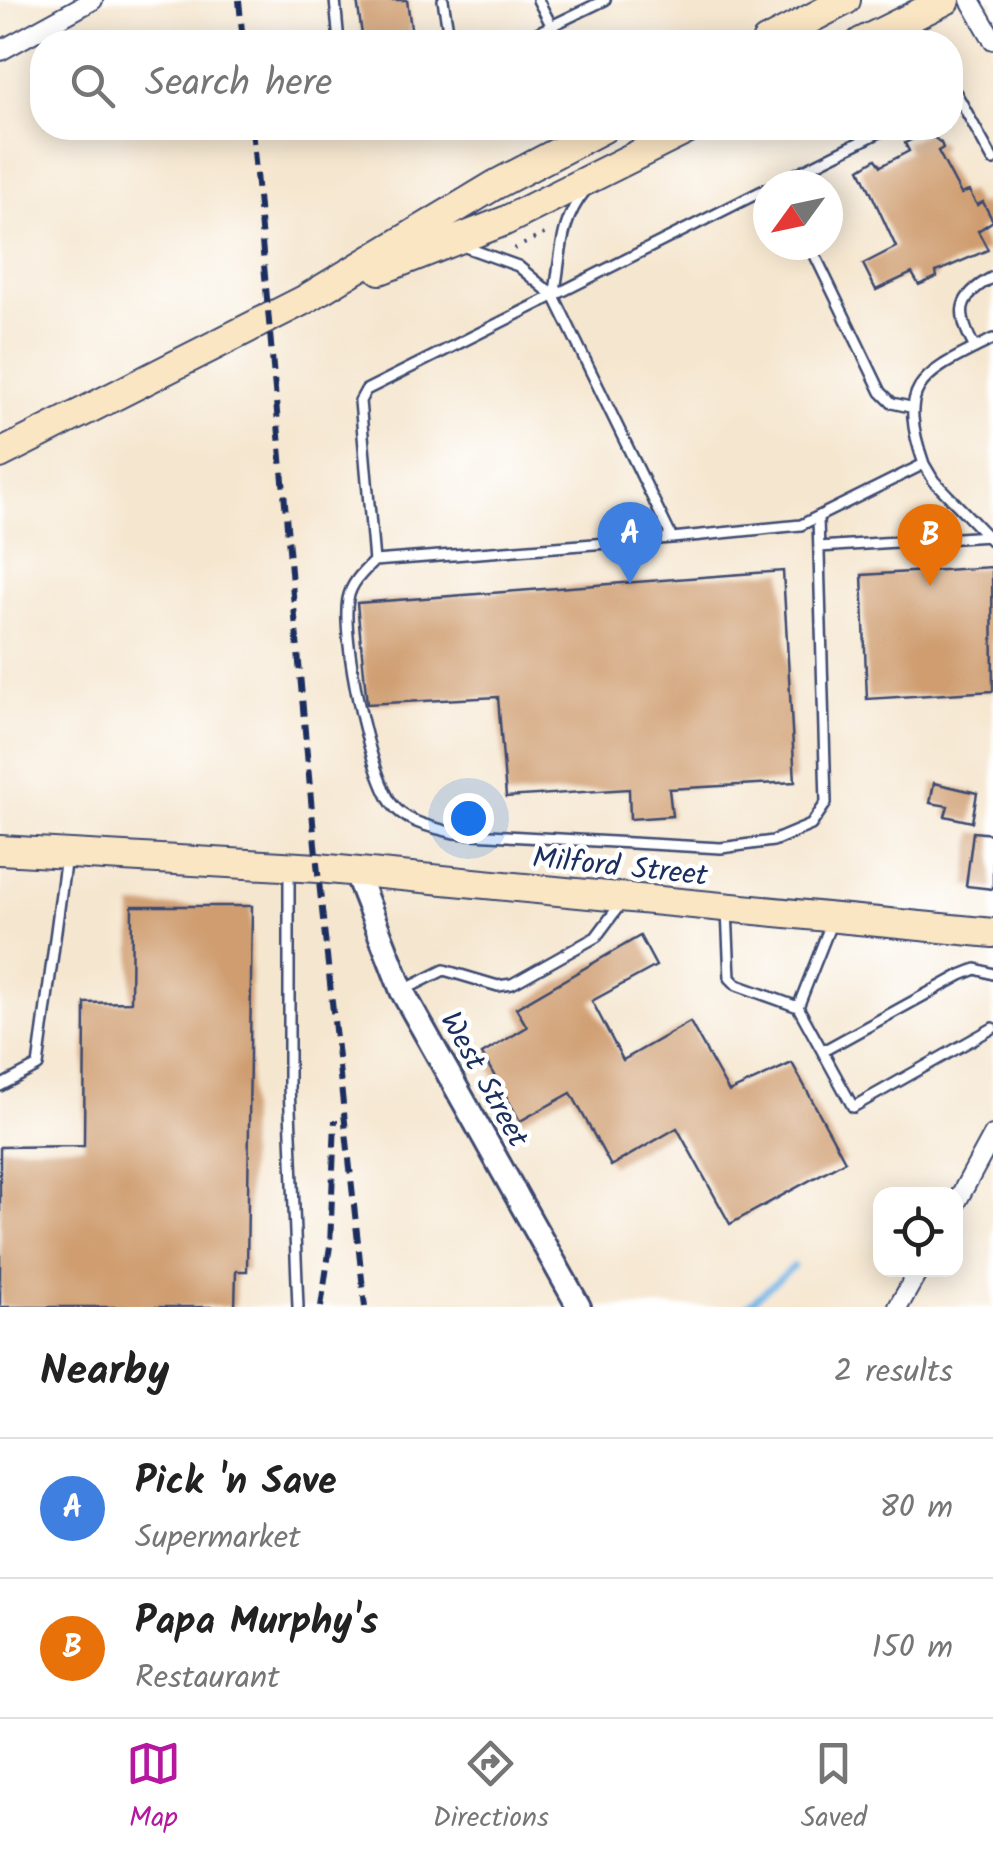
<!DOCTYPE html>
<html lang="en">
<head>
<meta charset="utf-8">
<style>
	:root { --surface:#fff; --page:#f2f2f2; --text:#222; --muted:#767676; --line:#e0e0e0; --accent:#b5179e }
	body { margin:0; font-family:Kalam,sans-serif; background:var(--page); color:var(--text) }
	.controls { position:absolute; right:30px; bottom:30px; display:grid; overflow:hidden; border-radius:20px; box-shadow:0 5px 25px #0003 }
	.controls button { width:90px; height:90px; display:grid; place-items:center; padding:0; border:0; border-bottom:2px solid var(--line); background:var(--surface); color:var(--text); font:50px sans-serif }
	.compass { position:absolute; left:753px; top:170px; width:90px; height:90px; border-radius:50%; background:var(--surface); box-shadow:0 5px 25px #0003; rotate:237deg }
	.you { position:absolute; left:468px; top:818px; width:35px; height:35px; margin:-25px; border:8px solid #fff; border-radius:50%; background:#1a73e8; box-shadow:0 0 0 15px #1a73e833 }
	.badge { display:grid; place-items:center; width:65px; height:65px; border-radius:50%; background:var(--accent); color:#fff; font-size:32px; font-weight:700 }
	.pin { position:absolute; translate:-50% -82px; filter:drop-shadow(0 2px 5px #0008) }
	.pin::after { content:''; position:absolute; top:52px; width:35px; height:30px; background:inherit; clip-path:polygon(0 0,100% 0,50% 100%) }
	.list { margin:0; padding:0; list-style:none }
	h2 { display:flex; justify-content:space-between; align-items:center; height:130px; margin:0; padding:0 40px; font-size:42px }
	h2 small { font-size:32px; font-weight:400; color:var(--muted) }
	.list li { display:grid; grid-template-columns:65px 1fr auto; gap:30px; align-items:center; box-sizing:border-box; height:140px; padding:0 40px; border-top:2px solid var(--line) }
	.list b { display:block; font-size:38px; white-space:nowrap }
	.list p { margin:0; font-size:32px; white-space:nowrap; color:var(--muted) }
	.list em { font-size:32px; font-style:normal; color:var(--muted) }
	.icon { flex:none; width:55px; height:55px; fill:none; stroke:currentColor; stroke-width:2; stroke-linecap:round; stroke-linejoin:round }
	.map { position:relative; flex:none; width:993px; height:1307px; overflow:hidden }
	.search { position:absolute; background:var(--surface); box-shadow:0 5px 25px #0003; left:30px; right:30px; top:30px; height:110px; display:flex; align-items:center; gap:25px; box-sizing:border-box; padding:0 35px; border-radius:40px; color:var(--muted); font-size:38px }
	.sheet { height:410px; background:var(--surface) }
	nav { display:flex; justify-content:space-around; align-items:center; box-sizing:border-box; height:140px; border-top:2px solid var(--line); background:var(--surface); font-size:28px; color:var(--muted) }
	nav a { display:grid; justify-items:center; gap:5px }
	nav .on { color:var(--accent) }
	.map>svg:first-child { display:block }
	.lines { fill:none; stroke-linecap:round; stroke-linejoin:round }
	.stream { stroke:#70b1e4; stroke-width:6 }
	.building { fill:#cf9d70 }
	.service-casing { stroke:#3c4a6f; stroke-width:14 }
	.minor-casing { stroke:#3c4a6f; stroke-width:22 }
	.tertiary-casing { stroke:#3c4a6f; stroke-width:28 }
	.secondary-casing { stroke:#3c4a6f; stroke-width:32 }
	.path { stroke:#3c4a6f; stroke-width:4; stroke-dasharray:2.5 8; stroke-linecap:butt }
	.service { stroke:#fff; stroke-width:9 }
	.minor { stroke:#fff; stroke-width:18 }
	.tertiary { stroke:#fff; stroke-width:22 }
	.secondary { stroke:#fbe6c4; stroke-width:28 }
	.rail { stroke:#1b2f5e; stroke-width:6; stroke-dasharray:15 8; stroke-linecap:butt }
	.labels { text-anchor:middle; stroke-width:9; stroke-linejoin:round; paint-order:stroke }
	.street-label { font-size:30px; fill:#1b2f5e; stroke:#fff }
</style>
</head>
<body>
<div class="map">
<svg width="993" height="1307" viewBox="0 0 993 1307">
	<rect width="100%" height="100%" fill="#fff"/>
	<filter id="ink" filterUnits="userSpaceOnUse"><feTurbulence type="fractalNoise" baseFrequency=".01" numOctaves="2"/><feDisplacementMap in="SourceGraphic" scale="20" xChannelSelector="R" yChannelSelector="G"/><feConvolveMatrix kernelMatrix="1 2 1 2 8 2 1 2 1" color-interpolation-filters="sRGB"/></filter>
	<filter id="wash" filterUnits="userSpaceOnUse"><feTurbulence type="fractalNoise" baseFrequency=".0048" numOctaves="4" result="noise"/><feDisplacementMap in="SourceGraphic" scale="40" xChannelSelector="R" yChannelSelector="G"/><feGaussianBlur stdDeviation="2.25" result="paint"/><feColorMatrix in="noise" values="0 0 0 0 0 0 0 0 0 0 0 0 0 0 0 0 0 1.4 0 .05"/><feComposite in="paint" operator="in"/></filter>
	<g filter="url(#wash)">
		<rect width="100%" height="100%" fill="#f5e6cf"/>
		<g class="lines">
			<path class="stream" d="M 746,1307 L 794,1266"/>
		</g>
		<g id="blocks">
			<path class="building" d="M 357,0 L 407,0 L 413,42 L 363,42 Z
				M 927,132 L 941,143 L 943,148 L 938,151 L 961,194 L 969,191 L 977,205 L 983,202 L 993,221 L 978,231 L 988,250 L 936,272 L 937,277 L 919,285 L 912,273 L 876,290 L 863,264 L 896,247 L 860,169 L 876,159 L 881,166 L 909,151 L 905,143 Z
				M 992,567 L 993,691 L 867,699 L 862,575 Z
				M 783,571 L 795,782 L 669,789 L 672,816 L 630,819 L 629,789 L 506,797 L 498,697 L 367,704 L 357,603 Z
				M 934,783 L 977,793 L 972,822 L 945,816 L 948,806 L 930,803 Z
				M 973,832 L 993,834 L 993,889 L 966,886 Z
				M 132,906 L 252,906 L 247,1271 L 236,1271 L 235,1307 L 0,1307 L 0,1147 L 84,1146 L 85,1003 L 131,1002 Z
				M 640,936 L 656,966 L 592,1001 L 623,1060 L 690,1022 L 729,1092 L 792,1063 L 845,1161 L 730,1224 L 677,1128 L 611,1166 L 571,1093 L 520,1121 L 482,1054 L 527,1027 L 516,1008 Z"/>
		</g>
	</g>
	<g filter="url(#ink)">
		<use href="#blocks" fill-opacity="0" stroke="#3c4a6f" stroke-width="2.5"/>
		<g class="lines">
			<g class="service-casing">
				<path id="service" d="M 335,0 L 339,42
					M 443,0 L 450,42
					M 538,0 L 560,42
					M 518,42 L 605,0
					M 950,96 L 956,93 L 993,160
					M 774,185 L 888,128
					M 810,245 L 881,392 L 892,403 L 910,407
					M 465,247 L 518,266 L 554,296 L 672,538 L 801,525 L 924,464 C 895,381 924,374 993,339
					M 554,296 C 562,257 558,224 585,191
					M 975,348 C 956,313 956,297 993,277
					M 924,464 L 934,481 L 993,542
					M 672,538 L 374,561 L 360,401 L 366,390 L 768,188
					M 819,547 L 989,536
					M 374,561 C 363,572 351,583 348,599 C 341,638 369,771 392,804 C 406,823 432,827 454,833 L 721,848 L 773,841 L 811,825 L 826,803 L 818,518
					M 289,869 L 289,1085 L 298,1307
					M 727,910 L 730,978 L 737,985 L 798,1007 L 853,1107 L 993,1028
					M 404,990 L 444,970 L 498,986 L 512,984 L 596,937 L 622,902
					M 798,1007 L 832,921
					M 823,1051 L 961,975 L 976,969 L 993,974
					M 0,1086 L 38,1066 L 66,856"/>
			</g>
			<g class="minor-casing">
				<path id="minor" d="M 970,0 L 993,40
					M 0,51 L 93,0
					M 956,1203 L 993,1135
					M 898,1307 L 919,1270"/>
			</g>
			<g class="tertiary-casing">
				<path id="tertiary" d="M 356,873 L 402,991 L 579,1307"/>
			</g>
			<g class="secondary-casing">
				<path id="secondary" d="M 766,42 L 846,0
					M 861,42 L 946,0
					M 380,270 L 505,221 L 691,128
					M 0,454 L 304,300 L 495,185 L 604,128
					M 0,850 L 318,868 L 993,933"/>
			</g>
			<path class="path" d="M 514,249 L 546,233"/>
			<use href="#service" class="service"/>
			<use href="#minor" class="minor"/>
			<use href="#tertiary" class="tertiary"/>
			<use href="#secondary" class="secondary"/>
			<path class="rail" d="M 239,0 L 243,42
				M 252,128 L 315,845 L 365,1307
				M 321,1307 L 330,1246 L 335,1120"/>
		</g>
	</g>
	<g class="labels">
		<g class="street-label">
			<text transform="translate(620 866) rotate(6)" y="10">Milford Street</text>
			<text transform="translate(485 1079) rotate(61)" y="10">West Street</text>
		</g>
	</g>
</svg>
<div class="controls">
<button><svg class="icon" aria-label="locate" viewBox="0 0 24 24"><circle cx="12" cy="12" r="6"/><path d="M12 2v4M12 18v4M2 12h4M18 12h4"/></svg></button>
</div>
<svg class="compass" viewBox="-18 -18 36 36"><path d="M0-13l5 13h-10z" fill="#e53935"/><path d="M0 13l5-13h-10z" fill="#767676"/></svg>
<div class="you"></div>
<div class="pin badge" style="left:630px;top:584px;background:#3f7fe0">A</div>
<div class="pin badge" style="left:930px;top:586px;background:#e8710a">B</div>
<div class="search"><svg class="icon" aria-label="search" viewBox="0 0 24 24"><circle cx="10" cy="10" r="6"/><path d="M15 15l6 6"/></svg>Search here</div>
</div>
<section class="sheet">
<h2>Nearby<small>2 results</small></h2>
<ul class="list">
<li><span class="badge" style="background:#3f7fe0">A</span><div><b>Pick 'n Save</b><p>Supermarket</p></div><em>80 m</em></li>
<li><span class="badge" style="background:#e8710a">B</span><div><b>Papa Murphy's</b><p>Restaurant</p></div><em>150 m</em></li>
</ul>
</section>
<nav>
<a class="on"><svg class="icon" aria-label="map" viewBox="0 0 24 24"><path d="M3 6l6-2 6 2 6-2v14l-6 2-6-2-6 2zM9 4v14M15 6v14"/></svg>Map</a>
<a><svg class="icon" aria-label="directions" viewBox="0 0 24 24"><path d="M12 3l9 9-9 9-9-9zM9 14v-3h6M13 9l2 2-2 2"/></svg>Directions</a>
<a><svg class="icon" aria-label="saved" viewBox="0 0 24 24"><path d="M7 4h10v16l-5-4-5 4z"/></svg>Saved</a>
</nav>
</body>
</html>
